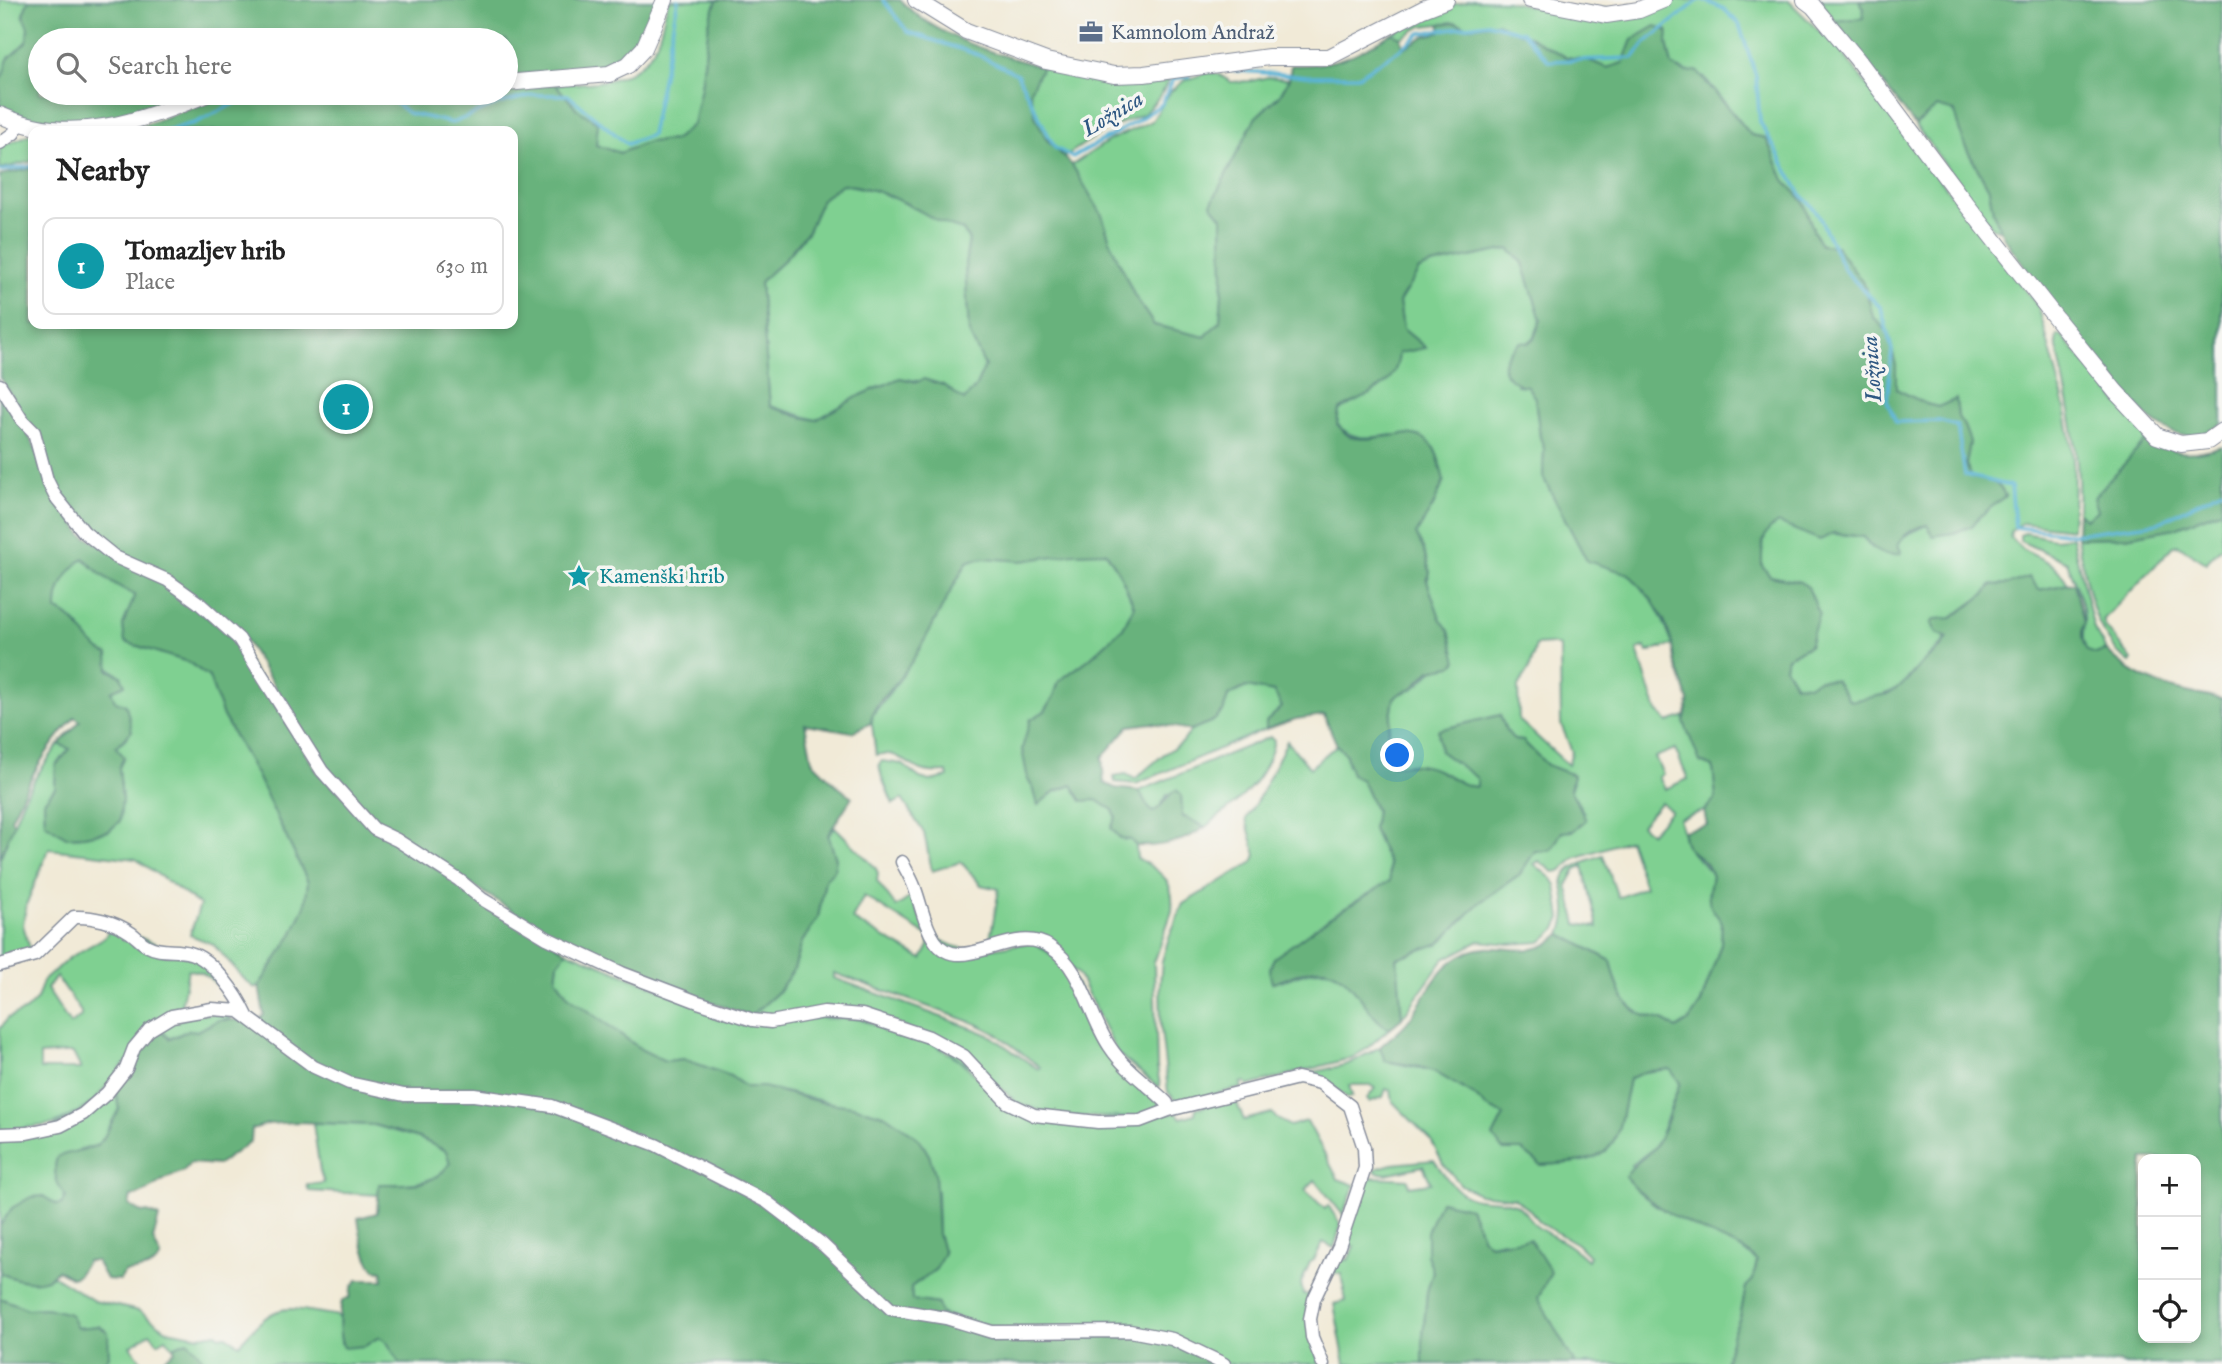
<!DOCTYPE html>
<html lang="en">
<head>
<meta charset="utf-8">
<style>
	:root { --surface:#fff; --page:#f6f6f6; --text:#222; --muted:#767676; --line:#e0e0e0; --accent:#c8321e }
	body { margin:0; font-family:"IM FELL English",serif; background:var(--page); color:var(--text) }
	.controls { position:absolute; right:21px; bottom:21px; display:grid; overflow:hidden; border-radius:14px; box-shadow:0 4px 10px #0003 }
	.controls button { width:63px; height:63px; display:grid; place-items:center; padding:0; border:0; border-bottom:2px solid var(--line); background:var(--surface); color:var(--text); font:35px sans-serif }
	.you { position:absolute; left:1398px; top:756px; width:24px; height:24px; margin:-18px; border:5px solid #fff; border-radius:50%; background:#1a73e8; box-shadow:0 0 0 10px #1a73e833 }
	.badge { display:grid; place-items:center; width:46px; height:46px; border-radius:50%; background:var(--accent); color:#fff; font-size:23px; font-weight:700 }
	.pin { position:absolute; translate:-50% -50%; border:4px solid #fff; box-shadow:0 2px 7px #0006 }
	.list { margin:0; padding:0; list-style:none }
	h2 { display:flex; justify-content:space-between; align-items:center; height:91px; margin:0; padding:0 28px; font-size:30px }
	h2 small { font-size:23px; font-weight:400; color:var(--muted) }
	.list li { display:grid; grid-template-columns:46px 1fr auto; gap:21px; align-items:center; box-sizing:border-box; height:98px; margin:0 14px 14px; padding:0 14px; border:2px solid var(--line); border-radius:14px }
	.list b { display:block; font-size:26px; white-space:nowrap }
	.list p { margin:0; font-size:23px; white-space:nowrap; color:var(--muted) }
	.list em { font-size:23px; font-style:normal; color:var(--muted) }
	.icon { flex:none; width:38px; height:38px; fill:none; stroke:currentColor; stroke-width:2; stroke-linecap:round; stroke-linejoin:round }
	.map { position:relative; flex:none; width:2222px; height:1364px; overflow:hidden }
	.search { position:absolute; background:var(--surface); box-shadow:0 4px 10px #0003; left:28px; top:28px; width:490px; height:77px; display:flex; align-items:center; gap:18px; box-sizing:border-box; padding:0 24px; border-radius:38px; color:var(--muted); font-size:26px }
	.panel { position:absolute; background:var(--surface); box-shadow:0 4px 10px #0003; left:28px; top:126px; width:490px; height:203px; border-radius:14px }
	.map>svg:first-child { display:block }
	.green { fill:#7fd091; stroke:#4d8078; stroke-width:2; fill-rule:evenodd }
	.forest { fill:#67b27b; stroke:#41706c; stroke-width:2; fill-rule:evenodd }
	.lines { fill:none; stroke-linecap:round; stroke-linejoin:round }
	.stream { stroke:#5ab4d7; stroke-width:3.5 }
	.street-casing { stroke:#868c9a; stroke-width:15 }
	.secondary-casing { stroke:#868c9a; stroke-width:18 }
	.street { stroke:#fff; stroke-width:12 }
	.secondary { stroke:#fff; stroke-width:16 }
	.labels { text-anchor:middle; stroke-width:7; stroke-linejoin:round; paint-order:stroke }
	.service-label { font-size:21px; fill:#4e5e75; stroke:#f6f6f2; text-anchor:start }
	.culture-label { font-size:21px; fill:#0d838f; stroke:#f6f6f2; text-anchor:start }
	.water-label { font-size:23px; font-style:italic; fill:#2e5782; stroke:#f6f6f2 }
</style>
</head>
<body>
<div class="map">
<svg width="2222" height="1364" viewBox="0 0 2222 1364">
	<rect width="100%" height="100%" fill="#f6f6f2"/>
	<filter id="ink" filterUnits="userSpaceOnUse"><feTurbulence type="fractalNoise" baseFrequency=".0143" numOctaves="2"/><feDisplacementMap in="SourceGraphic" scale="14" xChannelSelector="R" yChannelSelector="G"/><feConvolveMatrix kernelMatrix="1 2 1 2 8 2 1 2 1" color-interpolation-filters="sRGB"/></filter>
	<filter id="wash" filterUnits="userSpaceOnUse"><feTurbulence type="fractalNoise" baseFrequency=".00686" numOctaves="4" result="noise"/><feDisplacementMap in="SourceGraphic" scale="28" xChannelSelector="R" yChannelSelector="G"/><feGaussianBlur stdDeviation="1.57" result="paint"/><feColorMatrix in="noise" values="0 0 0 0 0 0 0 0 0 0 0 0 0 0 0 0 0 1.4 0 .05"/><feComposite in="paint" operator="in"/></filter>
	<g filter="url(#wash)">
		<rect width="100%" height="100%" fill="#f1ead7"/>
		<path class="green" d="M 0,0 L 29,0 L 23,14 L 28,28 L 27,41 L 8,59 L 3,75 L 0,78 Z
			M 669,0 L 717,0 L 709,23 L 701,87 L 693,124 L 675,140 L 648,142 L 620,153 L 595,145 L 598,123 L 577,109 L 555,84 C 592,83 633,85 654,48 C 662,34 663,15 669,0 Z
			M 1473,0 L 1507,1 L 1541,8 L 1656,9 L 1677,0 L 1788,0 L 1817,29 L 1830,37 L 2039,308 C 2051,358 2069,408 2073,460 C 2075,483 2073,506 2072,529 L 2022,523 L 2011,531 L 2010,537 C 2030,562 2052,553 2068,584 L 2039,590 L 2029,578 L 2009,584 L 1992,585 L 1986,593 L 1952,618 C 1946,649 1939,644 1920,665 C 1901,686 1897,693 1868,698 C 1863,699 1857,701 1852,701 C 1835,701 1817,685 1796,685 L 1785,667 L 1787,657 L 1809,646 L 1800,582 L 1770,576 L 1762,566 C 1762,548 1760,533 1778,522 L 1798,530 L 1863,537 L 1873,549 L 1898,545 L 1902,537 L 1927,525 L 1972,526 L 1979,517 L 2005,496 L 1971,477 L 1966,464 L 1970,442 L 1964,426 L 1958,417 L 1956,400 L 1938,407 L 1926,404 L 1896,389 L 1896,366 L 1888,332 L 1873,317 L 1865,286 L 1836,246 L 1821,245 L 1814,232 L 1803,201 L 1784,180 L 1766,138 L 1751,135 L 1705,78 L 1672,66 L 1667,43 L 1656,26 L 1632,40 L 1623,63 L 1607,68 L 1588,60 L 1566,57 L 1530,37 L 1497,23 L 1469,27 L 1455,22 L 1432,25 L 1422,26 L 1399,39 L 1392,33 L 1444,7 Z
			M 1820,0 L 1859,0 L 1864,8 L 1863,18 L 1835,21 Z
			M 1042,67 C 1082,78 1128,96 1169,79 L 1161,95 L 1144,114 L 1107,129 L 1064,157 C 1047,142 1030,118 1030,93 C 1030,85 1038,75 1042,67 Z
			M 1208,72 L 1218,74 L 1231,82 L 1251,81 L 1268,77 L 1289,79 L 1280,94 L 1255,118 L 1211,204 L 1222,217 L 1223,279 L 1220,321 L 1205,337 L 1154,325 L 1134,295 L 1111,244 L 1102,215 L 1072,165 L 1110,140 L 1152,121 L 1171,91 L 1184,81 Z
			M 1937,107 L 1955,112 L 1965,146 L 1989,189 L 1993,212 L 2001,231 L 1993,228 L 1915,125 Z
			M 33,133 L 33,161 L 0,169 L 0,147 Z
			M 842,184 L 878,191 L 963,230 L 969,240 L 965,265 L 969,333 L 985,366 L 975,388 L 964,401 L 943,385 L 900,378 L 859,396 L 816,420 L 770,406 L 760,282 L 783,261 L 808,231 L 822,199 Z
			M 1509,249 L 1523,263 L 1541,320 L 1535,337 L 1528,343 L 1517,385 L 1527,386 L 1535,398 L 1540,437 L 1544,448 L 1543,477 L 1587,560 C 1598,564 1621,568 1630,574 C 1649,587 1665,624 1673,645 L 1647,652 L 1645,647 L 1637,650 L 1657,711 L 1668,722 L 1685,716 L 1684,722 L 1700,761 L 1713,767 L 1716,798 L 1704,811 L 1679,819 C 1683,830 1682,842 1690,851 C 1699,862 1705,862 1712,876 L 1708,896 L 1722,922 L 1721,944 L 1701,1003 L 1689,1021 L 1676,1029 C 1660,1015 1656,1021 1641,1014 C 1620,1004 1616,981 1611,961 L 1561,934 C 1580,889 1534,876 1603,855 L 1618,898 L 1645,887 L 1629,840 L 1575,858 L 1560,871 L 1553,872 L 1539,861 L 1534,864 L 1552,879 L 1556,885 L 1561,918 L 1556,929 L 1541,942 L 1510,944 L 1479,941 L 1444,959 L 1402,1018 L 1397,958 L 1440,943 L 1479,903 L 1520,874 L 1535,851 L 1548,851 L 1562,832 L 1584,813 L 1570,790 L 1573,782 L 1573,775 L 1547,765 L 1523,741 L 1514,740 L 1506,730 L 1440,751 L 1477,778 L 1477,787 C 1462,787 1451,776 1437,770 C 1422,764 1409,763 1393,767 L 1385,753 L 1394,698 C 1400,693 1407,692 1414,688 C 1432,676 1425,667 1452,666 L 1449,631 L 1440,618 L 1427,581 L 1430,572 L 1423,548 L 1415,534 L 1433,506 L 1444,481 L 1393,435 C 1370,437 1354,443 1337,424 L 1339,410 L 1354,402 L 1399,353 L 1425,347 L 1403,329 L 1399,302 L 1419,270 L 1431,265 ZM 1551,644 L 1560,647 L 1561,724 L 1572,752 L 1568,765 L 1519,720 L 1518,687 L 1530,667 L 1536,645 ZM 1675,749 L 1688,779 L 1665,789 L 1659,777 L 1663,774 L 1655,757 ZM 1661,802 L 1671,811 L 1651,833 L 1641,825 ZM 1583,866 L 1598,927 L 1577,924 L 1567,885 L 1576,869 Z
			M 2057,335 L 2062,336 L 2148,438 L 2119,471 L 2098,511 L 2085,519 L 2078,512 C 2081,454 2068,399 2056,343 Z
			M 2222,510 L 2222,546 L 2206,563 L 2178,545 L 2174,546 L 2103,620 L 2106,627 L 2132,660 L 2130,663 C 2091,635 2087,582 2077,538 L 2126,537 L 2175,528 Z
			M 2025,533 L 2054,539 L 2072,537 L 2094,629 L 2106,650 L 2096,654 L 2087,651 C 2081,640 2083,635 2084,623 C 2086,606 2073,578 2067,562 L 2020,541 L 2020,535 Z
			M 1106,551 L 1120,574 L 1134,606 L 1123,628 L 1089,659 L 1059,681 L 1054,696 L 1045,711 L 1030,720 L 1028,780 L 1033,787 L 1038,804 L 1054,792 L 1072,785 L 1113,810 L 1116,817 L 1112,828 L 1121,839 L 1131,840 L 1136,846 L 1137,858 C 1161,872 1175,880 1172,911 L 1154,963 L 1157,1067 L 1160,1086 L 1158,1087 L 1117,1053 L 1078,974 L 1028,935 L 990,939 L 999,889 L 981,885 L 961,862 L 932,871 L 924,833 L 902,799 L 893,804 L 882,778 L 879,764 L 882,761 L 902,764 L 920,778 L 930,781 L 948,777 L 947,772 C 937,773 928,773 919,769 C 901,761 899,751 876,755 L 871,717 L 902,676 L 968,561 L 984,558 Z
			M 84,558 C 99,575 115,585 136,594 L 123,625 L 125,642 L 188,662 L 209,677 L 223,716 L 256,774 L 308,882 L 305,906 L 293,933 L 259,986 L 255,988 L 246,981 L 213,944 L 190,935 L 200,905 L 136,859 L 49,849 L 26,905 L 23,925 L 31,952 L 0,962 L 0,858 L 23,800 L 37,775 L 59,744 L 70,749 L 56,765 L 55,788 L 44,802 L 45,823 C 76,844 75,836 109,831 L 121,786 L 116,747 L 127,737 L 111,690 L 124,684 L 121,676 C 94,662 87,621 57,610 C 56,589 67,570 84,558 Z
			M 1246,687 L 1274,692 L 1282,707 L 1266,722 L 1266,729 L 1136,784 L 1115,782 L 1114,776 L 1126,774 L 1135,779 L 1164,754 L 1183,742 L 1191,730 L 1213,721 L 1223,712 L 1228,696 Z
			M 1270,737 L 1274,741 C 1266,781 1236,804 1205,827 L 1182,816 L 1181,794 L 1167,795 L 1159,809 L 1153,813 C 1146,807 1144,798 1139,791 Z
			M 1287,741 L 1310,768 L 1337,745 L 1346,755 L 1348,766 L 1362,780 L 1376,812 L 1373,829 L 1389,864 L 1390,881 L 1329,918 L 1282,981 C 1329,963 1336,964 1366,1005 C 1373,1015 1379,1023 1389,1029 L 1365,1050 L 1351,1058 L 1248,1086 L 1246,1082 L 1241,1083 L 1242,1088 L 1177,1102 L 1168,1092 L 1161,1029 L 1160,984 L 1162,961 L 1169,937 L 1183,904 L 1253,862 L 1256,855 L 1246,819 L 1262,792 Z
			M 835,827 L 875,867 L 878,873 L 877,881 L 896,907 L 911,897 C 915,905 918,915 923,922 C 952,963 991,947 1034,942 L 1069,968 L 1105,1045 L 1157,1096 L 1159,1106 L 1158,1112 L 1137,1118 L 1056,1116 L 1017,1103 L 988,1076 L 891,1020 L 751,1016 L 777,993 L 794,969 L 802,942 L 818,918 L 825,880 L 836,859 L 828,835 ZM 864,896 L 929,937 L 929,946 L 922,959 L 852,919 ZM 834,973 L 977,1024 L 997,1034 L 1040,1067 L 1038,1069 L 991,1036 L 977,1030 L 834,978 Z
			M 111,925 L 130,934 L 203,961 L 222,987 L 218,986 C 206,975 206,972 188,970 L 181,1007 L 122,1067 L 91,1105 L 55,1124 L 0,1131 L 0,1029 L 8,1018 L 26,1010 L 37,999 L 43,981 L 69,958 L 105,937 ZM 56,976 L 81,1012 L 81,1016 L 70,1024 L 47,989 ZM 64,1053 L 73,1053 L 81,1069 L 40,1069 L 40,1055 Z
			M 567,951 L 723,1015 L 850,1016 L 948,1049 L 999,1097 L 1057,1124 L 1177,1113 L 1181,1118 L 1195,1114 L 1196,1108 L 1235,1099 L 1244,1120 L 1272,1113 L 1276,1118 L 1290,1126 L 1307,1121 L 1338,1179 L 1355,1185 L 1343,1215 L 1315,1180 L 1305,1190 L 1325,1209 L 1328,1205 L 1341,1225 L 1334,1248 L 1323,1242 L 1314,1260 L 1310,1262 L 1301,1283 L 1303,1294 L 1307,1295 L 1314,1291 L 1309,1301 L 1320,1364 L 1229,1364 L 1002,1329 L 941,1314 L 937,1304 L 912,1300 L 911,1287 L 936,1269 L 943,1253 L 938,1234 L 937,1192 L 920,1140 L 887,1116 L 763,1087 L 746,1087 L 730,1076 L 684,1059 L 665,1061 L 642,1050 L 568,996 L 556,978 L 558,963 Z
			M 196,1014 L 230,1014 L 231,1018 L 219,1020 L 197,1031 L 189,1030 L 169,1039 L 158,1027 Z
			M 1380,1047 L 1385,1061 L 1433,1071 L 1474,1095 L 1485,1106 L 1504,1115 L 1493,1137 L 1522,1150 L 1541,1165 C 1621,1161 1614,1150 1629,1079 L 1643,1072 L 1670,1069 L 1680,1082 L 1660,1137 L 1653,1149 L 1631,1165 L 1757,1261 L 1753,1280 L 1746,1287 L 1740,1318 L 1733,1333 L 1725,1364 L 1575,1364 L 1503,1241 L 1489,1244 L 1483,1238 L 1470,1208 L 1441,1201 L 1427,1232 L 1427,1255 L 1433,1271 L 1427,1292 L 1423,1337 L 1423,1364 L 1345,1364 L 1334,1304 L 1346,1301 L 1341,1274 L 1329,1273 L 1338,1258 L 1348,1260 L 1354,1246 L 1345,1243 L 1364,1181 L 1373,1177 L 1408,1179 L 1409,1186 L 1431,1183 L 1423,1166 L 1386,1174 L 1376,1172 L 1374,1169 L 1392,1164 L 1434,1160 C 1444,1175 1457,1196 1477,1199 C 1489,1201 1504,1199 1515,1204 C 1527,1210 1531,1225 1542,1230 C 1561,1241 1570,1244 1587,1260 L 1589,1256 L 1577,1244 L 1542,1224 L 1530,1210 L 1514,1198 L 1479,1194 L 1461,1185 L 1443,1164 L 1431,1140 L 1393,1102 L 1391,1091 L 1386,1089 L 1383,1097 L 1369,1102 L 1367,1099 L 1375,1088 L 1371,1085 L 1349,1085 L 1352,1096 L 1348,1098 L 1323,1079 L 1311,1076 L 1311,1073 L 1348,1064 Z
			M 115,1088 L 119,1109 L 103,1139 L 96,1146 L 80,1149 L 62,1204 L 57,1206 L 43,1196 L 12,1208 L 0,1226 L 0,1137 L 47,1132 Z
			M 313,1123 L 374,1125 L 419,1138 L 446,1151 L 450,1163 C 434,1187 406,1184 380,1184 L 379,1195 L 309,1191 L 307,1185 L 324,1183 L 320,1171 Z
			M 0,1273 C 19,1281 33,1283 54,1276 L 94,1301 L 139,1311 L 167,1330 L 199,1336 L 217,1333 L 219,1336 L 225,1335 L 239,1344 C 279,1299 282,1307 339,1316 L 341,1343 L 365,1346 L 379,1337 L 387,1342 L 400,1364 L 206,1364 L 187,1341 L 173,1347 L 166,1338 L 158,1343 L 150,1333 L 130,1346 L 144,1364 L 101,1364 L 109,1356 L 99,1326 L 77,1328 L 47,1308 L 28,1309 L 0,1298 Z"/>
		<path class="forest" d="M 29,0 L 657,0 L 636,52 L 610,67 L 506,76 L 506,40 L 40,40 L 40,93 L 195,93 L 101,124 L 41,121 L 0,108 L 0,78 L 3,75 L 8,59 L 27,41 L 28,28 L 23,14 Z
			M 717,0 L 900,0 C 936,37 993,53 1042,67 L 1030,91 L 1035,116 L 1046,139 L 1072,165 L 1102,215 L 1111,244 L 1134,295 L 1154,325 L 1205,337 L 1220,321 L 1223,279 L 1222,217 L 1211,204 L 1255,118 L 1280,95 L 1289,79 L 1291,65 C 1332,67 1358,55 1392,33 L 1401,38 L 1404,48 L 1425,36 L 1440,32 L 1440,24 L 1455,22 L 1469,27 L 1497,23 L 1530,37 L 1566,57 L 1588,60 L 1607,68 L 1623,63 L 1632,40 L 1656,26 L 1668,31 L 1667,43 L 1672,66 L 1686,72 L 1697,71 L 1751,135 L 1766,138 L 1784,180 L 1803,201 L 1814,232 L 1821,245 L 1836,246 L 1865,286 L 1873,317 L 1888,332 L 1896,366 L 1896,389 L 1926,404 L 1938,407 L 1956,399 L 1958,417 L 1964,426 L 1970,442 L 1966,464 L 1971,477 C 1986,481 1998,479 2005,496 L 1979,517 L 1972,526 L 1954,533 L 1933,536 L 1927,525 C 1915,528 1903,534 1898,545 L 1901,551 L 1900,554 C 1879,556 1876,552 1863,537 L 1834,533 L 1820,540 L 1778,523 C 1760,533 1762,548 1762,566 L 1770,576 L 1800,582 L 1808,587 L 1819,613 L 1809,646 L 1787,657 L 1785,667 L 1795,684 L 1810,685 L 1818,679 L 1835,680 L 1850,701 L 1888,694 L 1908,680 L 1921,664 L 1941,648 L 1948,638 L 1937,633 L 1931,623 L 1935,619 L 1952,618 L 1986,593 L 1992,585 L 2009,584 L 2029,577 L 2039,590 L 2074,583 L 2084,623 C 2080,633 2082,641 2087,651 L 2096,654 L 2106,650 C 2136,683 2179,692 2222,699 L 2222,1364 L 2122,1364 L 2119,1362 L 2106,1364 L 1725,1364 L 1733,1333 L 1740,1318 L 1746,1287 L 1753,1280 L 1757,1261 L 1746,1251 C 1705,1231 1655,1214 1625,1177 C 1632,1164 1642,1160 1652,1150 C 1665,1136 1673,1101 1680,1083 L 1670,1069 L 1644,1072 L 1629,1079 C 1614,1150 1621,1161 1541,1165 L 1522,1150 L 1503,1150 L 1493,1137 L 1504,1115 L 1485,1106 L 1474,1095 L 1433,1071 L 1416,1066 L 1385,1061 L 1380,1047 C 1389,1038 1401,1030 1408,1021 C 1428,995 1436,966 1468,952 C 1501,938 1530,965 1561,934 L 1611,961 C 1616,981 1620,1004 1641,1014 C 1656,1021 1661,1015 1676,1029 L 1689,1021 L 1701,1003 L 1721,944 L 1722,922 C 1706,903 1707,900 1712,876 C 1710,872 1709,868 1707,865 C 1697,852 1683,853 1683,831 L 1707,825 L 1704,811 L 1716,798 L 1713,767 L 1700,762 L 1684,722 L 1689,701 L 1675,661 L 1673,645 L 1664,620 L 1651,599 L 1629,574 L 1587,561 L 1543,477 L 1544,448 L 1540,437 L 1535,398 L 1527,386 C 1512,384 1496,371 1508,354 C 1511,350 1517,346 1520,342 L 1528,343 L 1534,338 L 1541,320 L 1523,263 L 1509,249 L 1431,265 L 1419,270 L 1399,302 L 1403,329 L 1426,348 L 1399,353 C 1397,388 1366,395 1339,410 L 1337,424 C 1341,428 1345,434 1349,436 C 1374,446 1410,422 1431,444 C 1439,453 1441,470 1444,481 L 1433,506 L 1416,534 L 1423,548 L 1430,572 L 1427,581 L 1440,618 L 1449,631 L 1457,661 L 1452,666 L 1430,670 L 1413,688 L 1401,693 L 1394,698 L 1385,753 L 1393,766 C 1409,763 1421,764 1437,770 C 1450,775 1462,787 1477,787 L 1477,778 L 1440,751 L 1438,730 L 1500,715 L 1506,730 L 1514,740 L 1523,741 L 1547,765 L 1573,775 L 1570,790 L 1586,820 L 1573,831 L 1562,832 C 1551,847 1558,852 1535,851 L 1520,874 L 1479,903 L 1440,943 L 1397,958 L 1402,1018 L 1389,1029 C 1362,1013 1352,965 1315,969 C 1300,971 1286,980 1272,983 L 1269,970 L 1274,958 L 1329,918 L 1390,881 L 1389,864 L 1373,829 L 1376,811 L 1362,780 L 1352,775 L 1346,755 L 1337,745 L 1324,715 L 1296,719 L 1266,729 L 1266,722 L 1282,707 L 1274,692 L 1246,687 L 1228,696 L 1223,712 L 1213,721 L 1191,730 L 1152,723 L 1129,726 L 1102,757 L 1104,783 L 1115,788 L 1139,791 C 1144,798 1146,807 1153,812 C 1163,807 1166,796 1176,790 L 1181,794 L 1182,816 L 1205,827 C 1185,842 1161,847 1136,846 L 1131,840 L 1121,839 L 1111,828 L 1116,817 L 1113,810 L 1096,800 L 1082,801 L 1072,785 L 1054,792 L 1038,805 L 1033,787 L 1028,780 L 1022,749 L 1030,720 L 1045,711 L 1054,696 L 1059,681 L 1089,659 L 1123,628 L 1134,606 L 1120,574 L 1106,552 L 1074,553 L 1022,561 L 984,558 L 968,561 C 944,599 927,643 900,678 C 890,691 871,706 871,723 L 852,732 L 805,724 L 812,761 L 837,786 L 852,797 L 828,835 L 836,859 L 834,870 L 825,880 L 818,918 L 802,942 L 794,969 L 777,993 L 751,1016 L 653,983 L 548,933 L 379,826 L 327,769 L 242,635 L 120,555 L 88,529 L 57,491 L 25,417 L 0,378 L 0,175 L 33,168 L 33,324 L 513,324 L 513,131 L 139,131 L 139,127 L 231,93 L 416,93 C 446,102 475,93 506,93 L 506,90 L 555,84 L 577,109 L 598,123 L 596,145 L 620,153 L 648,142 L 675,140 L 693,124 L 701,87 L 709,23 ZM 842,184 C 865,186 886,193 907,204 C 926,214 941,225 963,230 L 969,240 L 965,264 L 969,333 L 985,366 L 975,388 L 964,400 L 943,385 L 924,379 L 917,382 L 900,378 L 859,396 L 816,420 L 797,416 L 770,406 L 760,282 L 783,261 L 808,231 L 822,199 ZM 2143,1159 L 2196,1159 L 2196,1338 L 2143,1338 Z
			M 1859,0 L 2222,0 L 2222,424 C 2191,445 2172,436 2145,415 L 2046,297 L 2003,236 L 1993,212 L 1989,189 L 1965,146 L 1955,112 L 1937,107 L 1915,125 L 1835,21 L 1863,18 L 1864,8 Z
			M 0,393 L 25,429 L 81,534 L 168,583 L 236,642 L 318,773 L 396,843 L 567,951 L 558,963 L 556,978 L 568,996 L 642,1050 L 665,1061 L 684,1059 L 730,1076 L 746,1087 L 763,1087 L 821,1102 L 853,1106 L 887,1116 L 902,1126 L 920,1140 L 929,1155 L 935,1173 L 938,1234 L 944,1253 L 936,1269 L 911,1287 L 912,1300 L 938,1304 L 941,1314 L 994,1335 L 1154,1337 L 1221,1364 L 400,1364 L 387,1342 L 379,1337 L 365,1346 L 344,1348 C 337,1334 339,1316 342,1301 L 350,1297 L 351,1289 L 357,1280 L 383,1280 L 382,1271 L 375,1270 C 365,1258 360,1234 358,1218 L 377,1213 L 379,1184 C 407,1184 434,1188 450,1163 L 446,1151 L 419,1138 L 374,1125 L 296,1122 L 268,1124 L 252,1129 L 251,1141 L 218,1165 L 190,1163 C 181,1176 179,1171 167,1178 C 153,1185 147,1194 131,1196 L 129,1205 L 142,1213 L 148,1212 L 159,1217 L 153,1240 L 161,1257 C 152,1270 140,1270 125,1272 L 120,1280 L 106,1279 L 96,1261 L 87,1261 L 77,1276 L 72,1278 L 57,1270 C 45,1289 16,1280 0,1273 L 0,1226 L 12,1208 L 31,1197 L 43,1196 L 57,1205 L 62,1204 L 66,1197 C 57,1186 51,1169 58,1156 L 96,1146 L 103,1139 L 119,1109 L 115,1088 L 139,1046 L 158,1027 L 170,1039 L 189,1030 L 197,1031 L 219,1020 L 258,1020 L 264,1015 L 259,986 L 293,933 L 305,906 L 308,882 L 256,774 L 223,716 L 209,677 L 188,662 L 125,642 L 123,625 L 135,595 C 115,585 99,575 84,558 C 67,570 56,589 57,610 C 80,618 85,646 108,654 L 109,670 L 121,676 L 125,685 L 111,691 L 115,701 L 126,705 L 132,731 L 116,747 L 124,757 L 119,768 L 122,799 L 120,821 L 109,831 L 84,836 L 66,837 L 45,823 L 44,801 L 55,788 L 56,765 L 70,749 L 59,744 L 80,721 L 75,717 C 43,752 31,776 11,819 L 14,824 L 0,858 Z
			M 2148,438 C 2174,457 2193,455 2222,446 L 2222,510 L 2175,528 L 2126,537 L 2077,538 L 2078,512 L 2085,519 L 2097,511 L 2093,498 Z
			M 1440,1201 L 1470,1208 L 1483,1238 L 1489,1244 L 1530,1239 L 1551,1272 L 1538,1298 L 1575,1364 L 1423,1364 L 1423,1337 L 1427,1292 L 1433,1271 L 1427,1255 L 1427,1232 Z
			M 0,1298 L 28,1309 L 47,1308 L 70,1314 L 77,1328 L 99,1326 L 108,1332 L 109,1356 L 101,1364 L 0,1364 Z
			M 187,1341 C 196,1347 200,1355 206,1364 L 157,1364 L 175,1351 L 173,1347 Z"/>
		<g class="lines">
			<path class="stream" d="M 883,0 L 908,32 L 976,54 L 1017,74 L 1055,148 L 1073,157 L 1137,121 L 1162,104 L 1173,79 L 1189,76
				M 1703,0 L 1724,9 L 1739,24 L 1756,76 L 1760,122 L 1800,193 L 1817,212 L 1845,271 L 1881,308 L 1892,350 L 1887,401 L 1896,422 L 1939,421 L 1957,426 L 1965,475 L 2011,486 L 2015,527 L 2074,534 L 2158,523 L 2222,490
				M 1227,70 L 1307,76 L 1358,76 L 1399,50 L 1421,33 L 1488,23 L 1522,32 L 1549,61 L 1633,58 L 1646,42 L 1699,0
				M 383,93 L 408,113 L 452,123 L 501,103 L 533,95 L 568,95 L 627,144 L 651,135 L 678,0
				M 164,131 L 195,123 L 256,93
				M 0,171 L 33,166"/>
		</g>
	</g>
	<g filter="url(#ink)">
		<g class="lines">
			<g class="street-casing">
				<path id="street" d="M 0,143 L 14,133 L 19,122
					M 0,385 L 22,420 L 34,432 L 47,480 L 55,496 L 84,532 L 115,557 L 167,580 L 199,603 L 239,639 L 322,771 L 374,829 L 397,840 L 459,880 L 482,899 L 547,938 L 622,973 L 698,1002 L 753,1020 L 771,1022 L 824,1012 L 862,1015 L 929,1037 L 964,1056 L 1007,1102 L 1034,1115 L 1098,1122 L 1140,1121 L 1169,1110 L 1298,1078 L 1320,1083 L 1350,1106 L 1364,1148 L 1365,1168 L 1339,1246 L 1314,1299 L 1310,1319 L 1312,1337 L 1323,1364
					M 902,862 C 906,870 911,878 914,886 C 921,904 924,925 935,941 C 960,978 1013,922 1050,947 C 1083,968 1089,1017 1110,1047 C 1125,1070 1148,1084 1167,1103
					M 0,965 L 35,955 L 74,917 C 92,916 116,922 131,933 C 137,937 141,943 148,946 C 160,953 177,949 190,953 C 213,959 238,996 247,1016
					M 0,1134 L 27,1133 L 60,1126 L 83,1114 L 107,1093 L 126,1069 L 134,1048 L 149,1030 L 172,1016 L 212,1009 L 239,1011 L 314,1067 L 349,1083 L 404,1095 L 474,1095 L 552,1106 L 656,1145 L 767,1202 L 822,1244 L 891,1309 L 946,1318 L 992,1332 L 1130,1331 L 1172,1339 L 1224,1364"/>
			</g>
			<g class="secondary-casing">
				<path id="secondary" d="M 916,0 L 966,31 L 1046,61 L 1114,75 L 1144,74 L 1269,57 L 1329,57 L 1423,9 L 1446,0
					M 1530,0 L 1606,15 L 1639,10 L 1663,0
					M 1805,0 L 1813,6 L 1857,59 L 1959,195 L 2051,312 L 2116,392 L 2157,436 L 2181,444 L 2208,441 L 2222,431
					M 506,83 L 609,74 L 628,65 L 644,48 L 665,0
					M 0,115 C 73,148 142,120 210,93"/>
			</g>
			<use href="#street" class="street"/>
			<use href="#secondary" class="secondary"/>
		</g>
	</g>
	<defs>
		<g id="office-bare" transform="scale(1.89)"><path d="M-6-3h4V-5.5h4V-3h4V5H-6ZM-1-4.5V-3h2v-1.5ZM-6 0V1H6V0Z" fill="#5c6f8a" stroke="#f6f6f2" stroke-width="2.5" paint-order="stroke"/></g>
		<g id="sight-bare" transform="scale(1.89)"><path d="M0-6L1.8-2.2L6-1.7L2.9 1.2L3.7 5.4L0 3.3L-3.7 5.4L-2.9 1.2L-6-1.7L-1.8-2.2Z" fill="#0f9aa8" stroke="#f6f6f2" stroke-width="2.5" paint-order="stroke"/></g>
	</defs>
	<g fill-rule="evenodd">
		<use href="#office-bare" x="1091" y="32"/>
		<use href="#sight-bare" x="579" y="576"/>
	</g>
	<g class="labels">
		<g class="service-label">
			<text x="1111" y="39">Kamnolom Andraž</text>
		</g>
		<g class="culture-label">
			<text x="599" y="583">Kamenški hrib</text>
		</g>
		<g class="water-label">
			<text transform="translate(1112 113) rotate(-31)" y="8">Ložnica</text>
			<text transform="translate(1871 369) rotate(-94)" y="8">Ložnica</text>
		</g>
	</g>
</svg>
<div class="controls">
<button>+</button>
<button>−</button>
<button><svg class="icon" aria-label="locate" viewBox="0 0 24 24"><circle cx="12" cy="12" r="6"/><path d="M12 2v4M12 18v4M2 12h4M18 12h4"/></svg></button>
</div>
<div class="you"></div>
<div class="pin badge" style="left:346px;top:407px;background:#0f9aa8">1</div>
<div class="search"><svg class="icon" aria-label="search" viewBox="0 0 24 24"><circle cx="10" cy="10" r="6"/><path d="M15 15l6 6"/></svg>Search here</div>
<section class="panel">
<h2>Nearby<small></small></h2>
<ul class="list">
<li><span class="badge" style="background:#0f9aa8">1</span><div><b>Tomazljev hrib</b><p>Place</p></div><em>630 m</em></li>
</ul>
</section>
</div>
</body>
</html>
